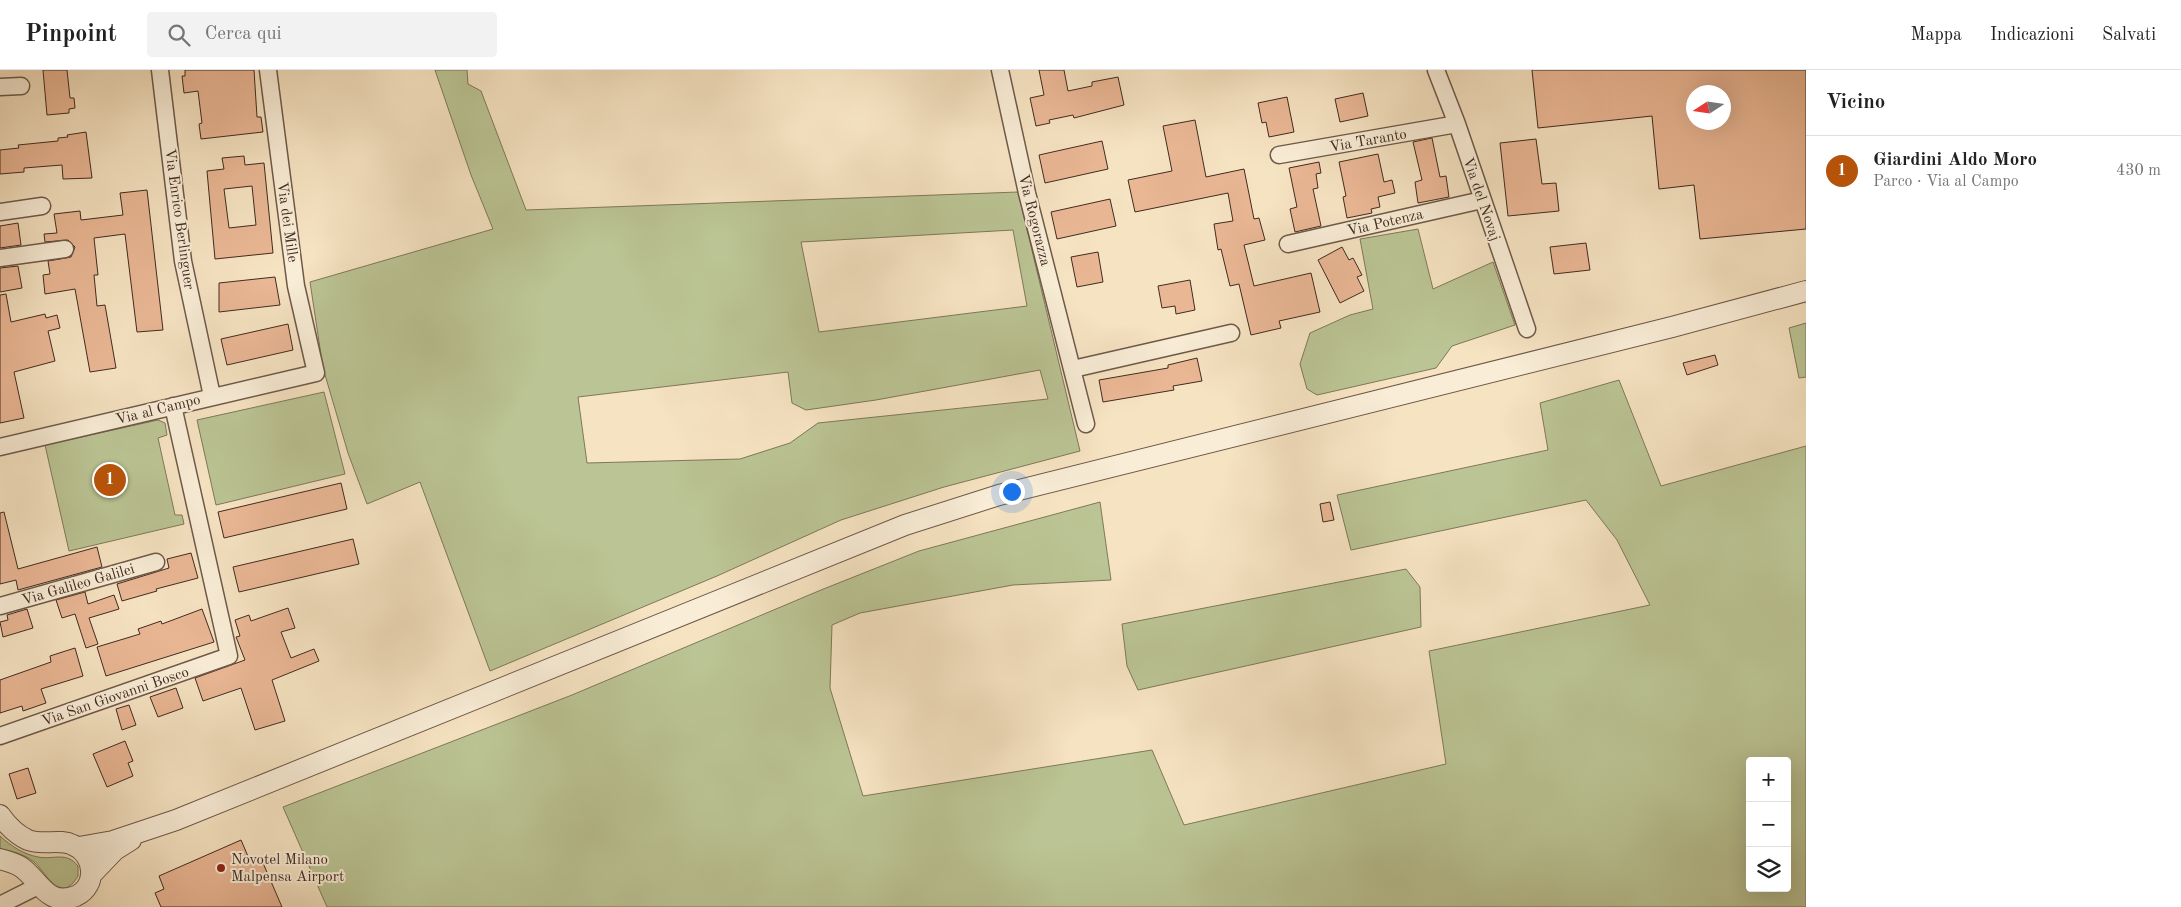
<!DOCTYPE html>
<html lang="it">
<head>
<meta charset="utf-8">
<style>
	:root { --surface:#fff; --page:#f2f2f2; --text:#222; --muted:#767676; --line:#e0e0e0; --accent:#b45309 }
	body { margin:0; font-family:"Old Standard TT",serif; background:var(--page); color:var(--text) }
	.controls { position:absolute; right:15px; bottom:15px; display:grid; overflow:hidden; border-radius:5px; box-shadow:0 5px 20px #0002 }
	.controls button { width:45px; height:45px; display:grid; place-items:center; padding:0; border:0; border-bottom:1px solid var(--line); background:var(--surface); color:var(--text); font:25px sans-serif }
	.compass { position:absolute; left:1686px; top:15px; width:45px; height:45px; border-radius:50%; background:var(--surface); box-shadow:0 5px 20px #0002; rotate:258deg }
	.you { position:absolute; left:1011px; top:421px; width:18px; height:18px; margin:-12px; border:4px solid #fff; border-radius:50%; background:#1a73e8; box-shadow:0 0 0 8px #1a73e833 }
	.badge { display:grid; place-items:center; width:32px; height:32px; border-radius:50%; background:var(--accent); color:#fff; font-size:16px; font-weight:700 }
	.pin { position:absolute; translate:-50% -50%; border:2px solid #fff; box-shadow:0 1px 5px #0006 }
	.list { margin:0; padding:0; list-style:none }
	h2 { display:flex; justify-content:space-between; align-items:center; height:65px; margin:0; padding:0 20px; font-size:21px }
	h2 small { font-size:16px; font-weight:400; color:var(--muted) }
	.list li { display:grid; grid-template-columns:32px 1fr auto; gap:15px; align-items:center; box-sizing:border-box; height:70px; padding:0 20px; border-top:1px solid var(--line) }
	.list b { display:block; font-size:19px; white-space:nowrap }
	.list p { margin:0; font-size:16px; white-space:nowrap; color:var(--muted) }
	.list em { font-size:16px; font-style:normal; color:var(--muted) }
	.icon { flex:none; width:28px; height:28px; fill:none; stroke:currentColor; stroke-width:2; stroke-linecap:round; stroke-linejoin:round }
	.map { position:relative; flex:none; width:1806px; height:837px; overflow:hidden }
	header { display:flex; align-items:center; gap:30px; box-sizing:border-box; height:70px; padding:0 25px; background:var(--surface); border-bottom:1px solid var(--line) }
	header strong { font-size:24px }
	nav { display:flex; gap:28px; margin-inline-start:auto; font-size:18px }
	.search { width:350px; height:45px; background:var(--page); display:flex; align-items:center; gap:12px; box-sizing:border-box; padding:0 18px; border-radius:5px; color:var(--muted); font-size:19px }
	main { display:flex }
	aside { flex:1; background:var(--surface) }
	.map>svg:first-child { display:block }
	.green { fill:#bbc494; stroke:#7e785a; fill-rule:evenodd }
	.building { fill:#eab795; stroke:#412b21; fill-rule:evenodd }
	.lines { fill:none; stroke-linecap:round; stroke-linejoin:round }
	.minor-casing { stroke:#6e5949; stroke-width:19 }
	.tertiary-casing { stroke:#6e5949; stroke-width:22 }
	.minor { stroke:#f9edd7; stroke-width:16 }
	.tertiary { stroke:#f9edd7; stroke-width:20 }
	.poi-dot { fill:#8f2418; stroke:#f9edd7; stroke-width:2 }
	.labels { text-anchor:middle; stroke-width:4; stroke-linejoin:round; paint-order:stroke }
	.street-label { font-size:15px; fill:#412b21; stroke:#f9edd7 }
	.poi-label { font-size:15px; fill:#412b21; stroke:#f9edd7; text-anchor:start }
</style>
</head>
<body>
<header>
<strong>Pinpoint</strong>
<div class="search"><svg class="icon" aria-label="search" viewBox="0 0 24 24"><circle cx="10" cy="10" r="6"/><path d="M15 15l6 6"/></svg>Cerca qui</div>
<nav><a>Mappa</a><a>Indicazioni</a><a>Salvati</a></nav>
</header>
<main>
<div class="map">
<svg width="1806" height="837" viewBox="0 0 1806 837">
	<rect width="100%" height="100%" fill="#f6e3c2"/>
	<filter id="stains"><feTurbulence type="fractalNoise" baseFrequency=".004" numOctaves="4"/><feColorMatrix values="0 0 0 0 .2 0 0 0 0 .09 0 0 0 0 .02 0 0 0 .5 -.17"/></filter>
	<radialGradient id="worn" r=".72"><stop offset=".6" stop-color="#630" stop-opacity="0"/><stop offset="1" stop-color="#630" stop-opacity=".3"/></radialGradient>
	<path class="green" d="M 435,0 L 467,0 L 468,14 L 481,21 L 526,140 L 1018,122 L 1080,381 L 944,417 L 841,450 L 717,506 L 490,601 L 420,412 L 367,434 L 348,383 L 323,298 L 310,212 L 493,159 L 471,105 ZM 1013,160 L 1027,236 L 819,262 L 801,172 ZM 1040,300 L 1048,329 L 818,353 L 790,373 L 740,389 L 587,393 L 578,327 L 788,302 L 792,333 L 806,340 L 876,330 Z
		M 1418,159 L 1433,219 L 1493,192 L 1515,255 L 1452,276 L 1436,298 L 1317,325 L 1307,319 L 1300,294 L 1310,263 L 1350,245 L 1373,239 L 1360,169 Z
		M 1806,253 L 1806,307 L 1799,308 L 1789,258 Z
		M 1619,310 L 1661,416 L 1806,376 L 1806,837 L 327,837 L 283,737 L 572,625 L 821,520 L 919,481 L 1100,432 L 1111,510 L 1013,515 L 860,543 L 832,555 L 830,618 L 863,726 L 1152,680 L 1184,755 L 1446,694 L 1429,581 L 1650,535 L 1617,470 L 1586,430 L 1351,480 L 1337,425 L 1548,380 L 1540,333 ZM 1750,691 L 1787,691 L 1787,818 L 1750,818 Z
		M 324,322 L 345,404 L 216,435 L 197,350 Z
		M 158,350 L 165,353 L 167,365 L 158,368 L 175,445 L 182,445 L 184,454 L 69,481 L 45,375 Z
		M 1406,499 L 1420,517 L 1421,557 L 1138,620 L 1127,596 L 1122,554 Z
		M 0,766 C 11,776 23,784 38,787 C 54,790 66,781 78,796 L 78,806 C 60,836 47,803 34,792 C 26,785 10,780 0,779 Z"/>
	<path class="building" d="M 43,0 L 67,0 L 70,28 L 74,28 L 75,38 L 69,39 L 69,43 L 47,45 Z
		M 185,0 L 254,0 L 257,47 L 261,47 L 263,62 L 201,69 L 199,54 L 202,53 L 198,21 L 184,23 L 182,6 L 185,6 Z
		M 1039,0 L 1064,0 L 1068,21 L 1092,16 L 1092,12 L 1118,7 L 1124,35 L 1074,48 L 1073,45 L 1049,50 L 1050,53 L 1036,56 L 1030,28 L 1044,25 Z
		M 1532,0 L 1806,0 L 1806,159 L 1700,169 L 1694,115 L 1659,119 L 1652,46 L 1538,58 ZM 1694,22 L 1724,22 L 1724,52 L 1694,52 Z
		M 1363,23 L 1368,46 L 1340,52 L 1335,29 Z
		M 1287,27 L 1294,62 L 1269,67 L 1266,52 L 1262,53 L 1258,33 Z
		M 1195,50 L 1206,107 L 1244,99 L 1254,149 L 1259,148 L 1265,170 L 1244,175 L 1254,216 L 1311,203 L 1320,242 L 1279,251 L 1281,258 L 1251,265 L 1239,214 L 1230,216 L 1221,179 L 1218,180 L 1214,154 L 1233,151 L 1228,123 L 1135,142 L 1128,110 L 1172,101 L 1163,56 Z
		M 86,62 L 92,108 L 63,109 L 62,95 L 24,98 L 24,102 L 0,104 L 0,80 L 19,78 L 18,75 L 58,71 L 58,68 L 68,67 L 67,65 Z
		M 1432,68 L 1440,107 L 1446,106 L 1449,127 L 1418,133 L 1415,112 L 1422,110 L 1413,72 Z
		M 1536,69 L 1542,114 L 1556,113 L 1559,141 L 1508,146 L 1500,73 Z
		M 1102,71 L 1108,99 L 1045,113 L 1039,85 Z
		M 1378,84 L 1384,112 L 1392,110 L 1395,123 L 1378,127 L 1380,137 L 1371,139 L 1372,143 L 1347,148 L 1343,127 L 1346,126 L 1339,92 Z
		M 244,86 L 245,95 L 264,93 L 273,183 L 215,189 L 207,101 L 224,99 L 222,88 ZM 252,116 L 256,155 L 229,158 L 224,119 Z
		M 1319,92 L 1321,103 L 1316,104 L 1318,118 L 1313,119 L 1321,156 L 1295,162 L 1290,139 L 1297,137 L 1289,98 Z
		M 147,120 L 163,260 L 137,262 L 125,164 L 94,168 L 98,205 L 94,205 L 97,236 L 105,235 L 116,298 L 90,302 L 75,219 L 45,224 L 43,205 L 50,204 L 48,191 L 71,187 L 75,177 L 68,170 L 45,172 L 44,164 L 57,163 L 54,144 L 80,141 L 81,150 L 123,145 L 120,123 Z
		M 1110,129 L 1116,156 L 1057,169 L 1051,142 Z
		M 18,153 L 21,175 L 0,178 L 0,156 Z
		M 1586,173 L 1590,200 L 1554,204 L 1550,177 Z
		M 1342,177 L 1349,190 L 1353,188 L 1362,205 L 1357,207 L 1364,221 L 1340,233 L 1318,190 Z
		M 1098,182 L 1103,212 L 1077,217 L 1071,187 Z
		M 18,196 L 22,218 L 0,222 L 0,198 Z
		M 275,207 L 280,235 L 219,242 L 219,213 Z
		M 1190,210 L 1195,240 L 1176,244 L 1175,236 L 1162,238 L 1158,216 Z
		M 6,224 L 11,252 L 45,244 L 46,248 L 57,245 L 60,258 L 48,261 L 55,291 L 14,302 L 24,348 L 0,353 L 0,225 Z
		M 288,254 L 293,280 L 227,295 L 221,269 Z
		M 1715,285 L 1718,295 L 1687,305 L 1683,293 Z
		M 1197,288 L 1202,311 L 1173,316 L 1174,320 L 1103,332 L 1099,310 L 1168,298 L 1168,295 Z
		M 341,413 L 347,439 L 224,468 L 218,442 Z
		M 1330,432 L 1334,450 L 1323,452 L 1320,434 Z
		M 4,442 L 18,499 L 97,477 L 102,497 L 18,520 L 16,510 L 0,514 L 0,443 Z
		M 353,469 L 359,494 L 239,522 L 233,497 Z
		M 191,483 L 198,508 L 156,519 L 157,521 L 122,531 L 117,514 L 169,498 L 167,489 Z
		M 85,522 L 88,534 L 114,525 L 119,539 L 89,548 L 98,574 L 86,578 L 75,544 L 62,548 L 56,530 Z
		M 288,538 L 295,558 L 281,562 L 291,588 L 314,579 L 319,591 L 272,610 L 285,651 L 255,660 L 241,618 L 203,631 L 195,608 L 245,590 L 236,567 L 240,566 L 235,550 L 249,545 L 251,551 Z
		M 27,539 L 33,558 L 3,567 L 0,552 L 8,550 L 7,545 Z
		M 202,539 L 214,572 L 106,606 L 97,577 L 140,564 L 138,559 L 161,551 L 162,554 Z
		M 75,578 L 83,606 L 41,619 L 46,633 L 23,641 L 22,636 L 0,643 L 0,610 L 51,592 L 50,586 Z
		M 176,618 L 183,638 L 158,647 L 150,627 Z
		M 129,635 L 136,655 L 122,660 L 116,639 Z
		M 125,671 L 133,691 L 128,693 L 133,706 L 107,717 L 93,684 Z
		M 28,698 L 36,723 L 17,729 L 9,704 Z
		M 241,770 L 250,791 L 260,786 L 282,837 L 161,837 L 155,823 L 164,819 L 159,806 Z"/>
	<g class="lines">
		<g class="minor-casing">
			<path id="minor" d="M 160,0 L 183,191 L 212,326
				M 1000,0 L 1027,123 L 1086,354
				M 1436,0 L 1457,54 L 1527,259
				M 0,17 L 21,16
				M 1279,85 L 1457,54
				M 0,142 L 42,136
				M 1288,174 L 1482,130
				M 0,188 L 65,179
				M 1073,299 L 1231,263
				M 0,377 L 316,303 L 296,216 L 268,0
				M 0,536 L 156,492
				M 0,666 L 229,586 L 173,336
				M 0,835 L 38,816"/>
		</g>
		<g class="tertiary-casing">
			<path id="tertiary" d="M 0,745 C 7,755 17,765 28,770 C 44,776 59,768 73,775 C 95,784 98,816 76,826 C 46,837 40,810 21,797 C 15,793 7,791 0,789
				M 79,777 L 113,771 L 176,750 L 905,455 L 999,425 L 1672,257 L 1806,221
				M 91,805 L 115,780 L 131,770"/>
		</g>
		<use href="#minor" class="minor"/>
		<use href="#tertiary" class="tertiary"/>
	</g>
	<circle class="poi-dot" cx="221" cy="798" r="5"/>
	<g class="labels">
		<g class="street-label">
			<text transform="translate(1368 70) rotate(-10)" y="5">Via Taranto</text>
			<text transform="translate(1482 129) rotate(71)" y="5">Via del Novaj</text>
			<text transform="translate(180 149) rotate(82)" y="5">Via Enrico Berlinguer</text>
			<text transform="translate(1035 150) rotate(76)" y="5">Via Rogorazza</text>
			<text transform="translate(288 152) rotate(82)" y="5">Via dei Mille</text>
			<text transform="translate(1385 152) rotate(-13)" y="5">Via Potenza</text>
			<text transform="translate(158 339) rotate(-14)" y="5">Via al Campo</text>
			<text transform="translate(78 514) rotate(-16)" y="5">Via Galileo Galilei</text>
			<text transform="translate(115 626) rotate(-19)" y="5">Via San Giovanni Bosco</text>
		</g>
		<g class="poi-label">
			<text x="231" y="794">Novotel Milano<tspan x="231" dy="17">Malpensa Airport</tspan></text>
		</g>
	</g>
	<rect width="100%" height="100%" filter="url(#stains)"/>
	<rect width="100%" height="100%" fill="url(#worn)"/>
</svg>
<div class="controls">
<button>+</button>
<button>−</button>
<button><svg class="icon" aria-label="layers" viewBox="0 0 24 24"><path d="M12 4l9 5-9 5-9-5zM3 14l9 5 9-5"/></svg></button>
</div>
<svg class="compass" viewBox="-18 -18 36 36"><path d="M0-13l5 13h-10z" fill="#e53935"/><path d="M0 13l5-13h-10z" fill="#767676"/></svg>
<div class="you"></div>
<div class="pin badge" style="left:110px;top:410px">1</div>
</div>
<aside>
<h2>Vicino<small></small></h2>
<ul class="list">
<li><span class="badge">1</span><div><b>Giardini Aldo Moro</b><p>Parco · Via al Campo</p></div><em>430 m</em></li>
</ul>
</aside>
</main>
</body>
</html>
